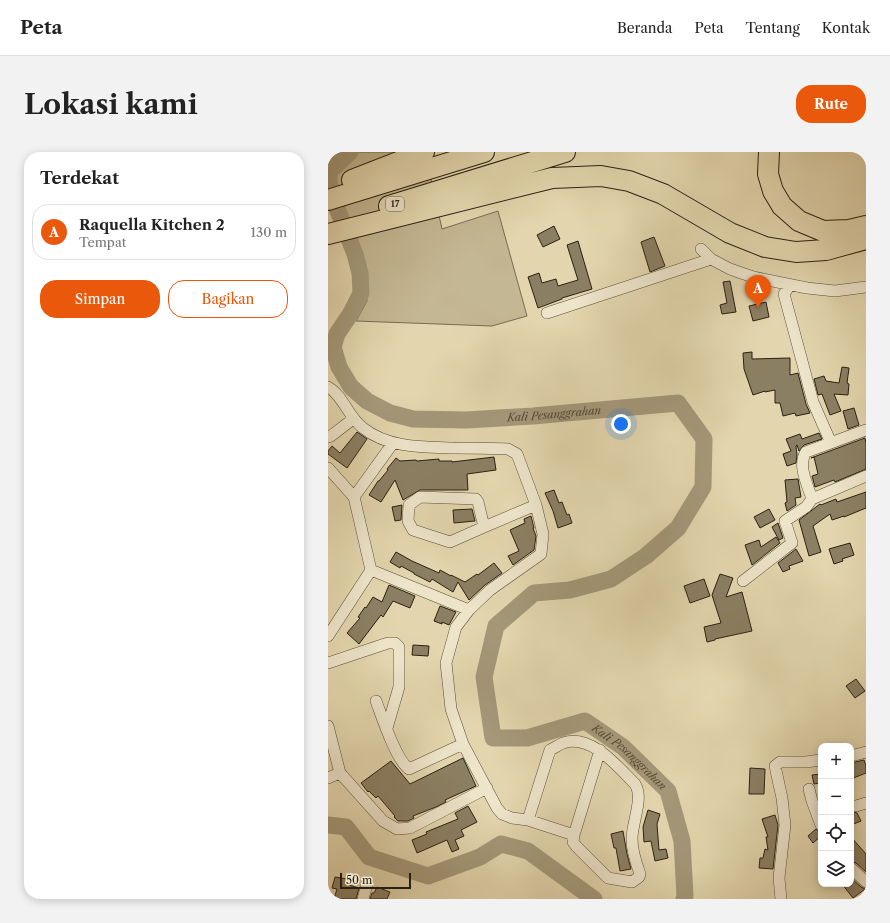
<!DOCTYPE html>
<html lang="id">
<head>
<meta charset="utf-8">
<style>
	:root { --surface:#fff; --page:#f2f2f2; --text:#222; --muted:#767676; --line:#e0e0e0; --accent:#ea580c }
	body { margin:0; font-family:"Libre Caslon Text",serif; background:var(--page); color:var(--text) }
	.controls { position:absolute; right:12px; bottom:12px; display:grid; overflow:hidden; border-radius:8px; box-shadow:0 2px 10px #0003 }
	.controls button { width:36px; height:36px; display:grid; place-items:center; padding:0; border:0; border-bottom:1px solid var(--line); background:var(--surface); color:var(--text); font:20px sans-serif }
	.scale { position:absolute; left:12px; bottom:10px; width:71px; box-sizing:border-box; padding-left:4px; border:2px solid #2b2012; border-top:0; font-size:11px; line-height:14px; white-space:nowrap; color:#2b2012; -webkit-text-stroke:3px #ede4ca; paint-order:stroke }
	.you { position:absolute; left:293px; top:272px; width:14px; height:14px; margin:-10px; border:3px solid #fff; border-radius:50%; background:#1a73e8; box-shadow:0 0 0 6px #1a73e833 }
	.badge { display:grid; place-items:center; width:26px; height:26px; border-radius:50%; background:var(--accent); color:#fff; font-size:13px; font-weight:700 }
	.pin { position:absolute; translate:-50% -33px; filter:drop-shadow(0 1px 2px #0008) }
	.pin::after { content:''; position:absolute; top:21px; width:14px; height:12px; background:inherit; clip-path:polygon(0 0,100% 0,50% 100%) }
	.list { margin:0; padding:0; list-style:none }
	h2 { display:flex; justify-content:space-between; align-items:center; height:52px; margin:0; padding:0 16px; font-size:17px }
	h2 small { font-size:13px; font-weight:400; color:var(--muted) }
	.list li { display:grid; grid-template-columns:26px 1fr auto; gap:12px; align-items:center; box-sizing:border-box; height:56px; margin:0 8px 8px; padding:0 8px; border:1px solid var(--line); border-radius:16px }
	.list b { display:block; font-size:15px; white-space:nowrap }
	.list p { margin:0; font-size:13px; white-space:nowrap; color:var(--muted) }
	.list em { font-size:13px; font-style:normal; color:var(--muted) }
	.actions { display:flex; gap:8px; padding:12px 16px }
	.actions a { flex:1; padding:9px 0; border:1px solid var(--accent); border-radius:16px; text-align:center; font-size:14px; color:var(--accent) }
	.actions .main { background:var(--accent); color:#fff }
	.icon { flex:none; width:22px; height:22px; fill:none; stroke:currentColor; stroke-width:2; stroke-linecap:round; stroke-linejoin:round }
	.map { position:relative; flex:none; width:538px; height:747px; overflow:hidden; border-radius:16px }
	header { display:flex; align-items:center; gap:24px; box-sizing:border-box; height:56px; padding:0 20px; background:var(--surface); border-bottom:1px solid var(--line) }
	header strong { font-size:19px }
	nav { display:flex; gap:22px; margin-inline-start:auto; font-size:14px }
	.intro { display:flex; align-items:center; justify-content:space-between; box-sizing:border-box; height:96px; padding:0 24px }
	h1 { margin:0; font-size:28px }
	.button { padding:10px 18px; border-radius:16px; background:var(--accent); color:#fff; font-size:14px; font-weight:700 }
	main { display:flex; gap:24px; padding:0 24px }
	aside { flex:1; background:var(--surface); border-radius:16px; box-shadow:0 2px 10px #0003 }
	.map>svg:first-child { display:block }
	.green { fill:#c4b793; stroke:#786c52 }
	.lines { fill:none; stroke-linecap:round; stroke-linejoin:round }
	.river { stroke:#a49879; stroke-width:17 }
	.building { fill:#8b7f63; stroke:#2b2012 }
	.minor-casing { stroke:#594e39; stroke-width:12 }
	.motorway-casing { stroke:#2b2012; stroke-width:22 }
	.minor { stroke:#ede4ca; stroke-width:11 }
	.motorway { stroke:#e3d6ae; stroke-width:20 }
	.labels { text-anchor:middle; stroke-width:3.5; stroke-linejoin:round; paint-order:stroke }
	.shield { fill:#ede4ca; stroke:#655b49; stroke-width:1 }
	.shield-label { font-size:9px; font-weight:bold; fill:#2b2012 }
	.water-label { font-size:11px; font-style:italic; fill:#554a36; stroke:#ede4ca }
</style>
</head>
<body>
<header>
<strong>Peta</strong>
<nav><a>Beranda</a><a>Peta</a><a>Tentang</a><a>Kontak</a></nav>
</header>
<div class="intro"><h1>Lokasi kami</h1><a class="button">Rute</a></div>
<main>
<aside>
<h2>Terdekat<small></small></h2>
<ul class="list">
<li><span class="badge">A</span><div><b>Raquella Kitchen 2</b><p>Tempat</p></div><em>130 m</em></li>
</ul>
<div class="actions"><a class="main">Simpan</a><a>Bagikan</a></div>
</aside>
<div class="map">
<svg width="538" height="747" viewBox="0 0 538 747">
	<rect width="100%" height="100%" fill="#e3d6ae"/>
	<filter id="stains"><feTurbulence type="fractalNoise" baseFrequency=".005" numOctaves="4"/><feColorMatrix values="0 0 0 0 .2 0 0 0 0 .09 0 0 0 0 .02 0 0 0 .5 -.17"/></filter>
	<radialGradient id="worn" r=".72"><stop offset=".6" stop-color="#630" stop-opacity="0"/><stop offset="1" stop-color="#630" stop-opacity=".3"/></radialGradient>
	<path class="green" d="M 0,0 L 97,0 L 114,77 L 170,59 L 199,164 L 164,174 L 28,169 L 39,149 L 33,103 L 0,11 Z"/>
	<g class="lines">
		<g class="river">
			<path id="s1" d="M 22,0 L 1,20 L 1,31 L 5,46 L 27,102 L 32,121 L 33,141 L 23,161 L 9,182 L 5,195 L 11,215 L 23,235 L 39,249 L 62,261 L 85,267 L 138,268 L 205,264 L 350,251 L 376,287 L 375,335 L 350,376 L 318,404 L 283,427 L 242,438 L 206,441 L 168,474 L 156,525 L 165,586 L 199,586 L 257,569 L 295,595 L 340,639 L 354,689 L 357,744 L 356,747"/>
			<path d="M 0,673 L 18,675 L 41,705 L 100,724 L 152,705 L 173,692 L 200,699 L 266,747"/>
		</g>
	</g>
	<path class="building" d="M 226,74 L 232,87 L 215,95 L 209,83 Z
		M 326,85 L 337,114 L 322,120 L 313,90 Z
		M 250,89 L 264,137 L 234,146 L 234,147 L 210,156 L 200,125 L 211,121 L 214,131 L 228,127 L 230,134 L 250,128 L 239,93 Z
		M 402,129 L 408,160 L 394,162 L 392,153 L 399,151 L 395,130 Z
		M 438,150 L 441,165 L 425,169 L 421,154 Z
		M 424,200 L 424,207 L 462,206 L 462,223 L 470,221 L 478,252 L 482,261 L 468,264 L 467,261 L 455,264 L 452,251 L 447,251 L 447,238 L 437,240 L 437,239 L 425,243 L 416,217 L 415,201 Z
		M 514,215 L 521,216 L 519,231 L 521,232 L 520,243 L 506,242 L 513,259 L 502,263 L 494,242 L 490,243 L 486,227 L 496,224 L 498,229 L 511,231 Z
		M 526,256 L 531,273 L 520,277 L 515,259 Z
		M 29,280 L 39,287 L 19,316 L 0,302 L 0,299 L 4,294 L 12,301 Z
		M 491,281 L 494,287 L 476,293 L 471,299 L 469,293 L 468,294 L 469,303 L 468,311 L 459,314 L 455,302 L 463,299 L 458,287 L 472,282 L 474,287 Z
		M 537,286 L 538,291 L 538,317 L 507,330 L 506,328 L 487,335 L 484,324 L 490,322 L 486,305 L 483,306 Z
		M 166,305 L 168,318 L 139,322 L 140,338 L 92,338 L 75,348 L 67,328 L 53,350 L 41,343 L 50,329 L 51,329 L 60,318 L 59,317 L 68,306 L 72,309 L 88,308 L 89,309 L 111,307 L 111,309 L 124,309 L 124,310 Z
		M 470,327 L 473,345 L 467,346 L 468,353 L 459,359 L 457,351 L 459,350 L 457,328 Z
		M 226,338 L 231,351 L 234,350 L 239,363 L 241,362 L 244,371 L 230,376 L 225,359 L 217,341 Z
		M 538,340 L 538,356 L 516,365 L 516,364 L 504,368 L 502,362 L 485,374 L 493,400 L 481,404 L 471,368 L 492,352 L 493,353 L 508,347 L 509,350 Z
		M 74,353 L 73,368 L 67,369 L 64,355 Z
		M 144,357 L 147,369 L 126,371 L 125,358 Z
		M 441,357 L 447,368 L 432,376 L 426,365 Z
		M 203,364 L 206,376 L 205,376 L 208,384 L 206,398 L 185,413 L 180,404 L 191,399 L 182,378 L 197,371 L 196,367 Z
		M 450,371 L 455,386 L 451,388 L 444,375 Z
		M 448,385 L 452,391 L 424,413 L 417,393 L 431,388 L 433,395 Z
		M 522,391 L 526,403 L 514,407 L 515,409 L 506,412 L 501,397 Z
		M 468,397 L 475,409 L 461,414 L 462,417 L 455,420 L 450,411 Z
		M 68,400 L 84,409 L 111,421 L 112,418 L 123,424 L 123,423 L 137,430 L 149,422 L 150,423 L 166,411 L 174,421 L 157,433 L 141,448 L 130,430 L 125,440 L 104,427 L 102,430 L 86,422 L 86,421 L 73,414 L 72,416 L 62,410 Z
		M 392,422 L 405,426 L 398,445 L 414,440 L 424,479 L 387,487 L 387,488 L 379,490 L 376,475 L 393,471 L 384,443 Z
		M 376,427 L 382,444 L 362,451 L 356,434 Z
		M 61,433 L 87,444 L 82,456 L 65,449 L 55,465 L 53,463 L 31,492 L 19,481 L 32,466 L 30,465 L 37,455 L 38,456 L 45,445 L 54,450 Z
		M 112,454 L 128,460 L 121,473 L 114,470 L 114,472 L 106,469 Z
		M 85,493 L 101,494 L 100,504 L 84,503 Z
		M 528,527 L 537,539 L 527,546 L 518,534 Z
		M 135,606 L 148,634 L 117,648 L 118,650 L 108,655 L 85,664 L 86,666 L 80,669 L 70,669 L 66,665 L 67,664 L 50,644 L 48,646 L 41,639 L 40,640 L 33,631 L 63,609 L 82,632 Z
		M 536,608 L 538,614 L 538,621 L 523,627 L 523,611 Z
		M 422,616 L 437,617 L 436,642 L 421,642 Z
		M 493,622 L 493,631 L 486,632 L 484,623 Z
		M 140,654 L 149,670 L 133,678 L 136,684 L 127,688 L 131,697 L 124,700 L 119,688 L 89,701 L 84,688 L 99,682 L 98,680 L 130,667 L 127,661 Z
		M 320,658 L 332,662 L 329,672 L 331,698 L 338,697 L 340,706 L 327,709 L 323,689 L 316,690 L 315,675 Z
		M 523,659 L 529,661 L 533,669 L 523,673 Z
		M 447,663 L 450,673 L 445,717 L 431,716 L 432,706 L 435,706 L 437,697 L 440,698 L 438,685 L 440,685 L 434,667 Z
		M 488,677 L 493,680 L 493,684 L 485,691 L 480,684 Z
		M 295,679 L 299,702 L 303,717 L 292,719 L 288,696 L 286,696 L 283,682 Z
		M 523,685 L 538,702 L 538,720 L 528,711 L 523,709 Z
		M 7,725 L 19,727 L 18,732 L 31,736 L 28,747 L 6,747 L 9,737 L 4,736 Z
		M 523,726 L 533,735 L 537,737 L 525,746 L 514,732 L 523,732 Z
		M 49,735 L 62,740 L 59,747 L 42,747 L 44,741 L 46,741 Z"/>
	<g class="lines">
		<g class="minor-casing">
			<path id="minor" d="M 383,107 L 402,117 L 425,125 L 479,136 L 507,139 L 538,135
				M 462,133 L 456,142 L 485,250 L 503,291
				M 219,161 L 383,107 L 373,97
				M 0,235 C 15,243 20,265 35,276 C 60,296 95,295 125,296 C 144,296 162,296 180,297 L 189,302 L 208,353 L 215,382 L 213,402 L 162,438 L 141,458 L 128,475 L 118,511 L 123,557 L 135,592 L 169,656 L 174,662 L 184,666 L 200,668 L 246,683
				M 0,285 L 3,284 L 25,267
				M 0,316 L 26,345 L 43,418 L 0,484
				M 26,345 L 65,291
				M 92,345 L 148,347 L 150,350 L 156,375 L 122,390 L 85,378 L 80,369 L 81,353 Z
				M 484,347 L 538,324
				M 156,375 L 208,353
				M 43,418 L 141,458
				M 415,429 L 464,391 L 457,369 L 478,355 L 484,347 C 480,334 469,313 478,300 L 538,278
				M 0,511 L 60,491 L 67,491 L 71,495 L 71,535 L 59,576
				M 48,549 C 54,565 68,608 81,617 L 135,592
				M 0,574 L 12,621 L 55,669 L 69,677 L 82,676 L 159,636
				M 523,604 L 538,600
				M 0,626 L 12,621
				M 481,637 L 484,649 L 493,673
				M 528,654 L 538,651
				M 200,668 L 222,598 C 226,596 231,593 235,591 C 263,581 290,615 307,632 C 316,646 304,670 304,687 C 304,699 308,711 312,722 L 311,725 L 304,730 L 280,726 L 248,694 L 245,690 L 246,683 L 272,598
				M 523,716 L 538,730
				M 35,747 L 39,732
				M 453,747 L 451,726 L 457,673 L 454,646 L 447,614 L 452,610 L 478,610 L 493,608"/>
		</g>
		<g class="motorway-casing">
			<path id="motorway" d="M 441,0 L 440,22 L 445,39 L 454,54 L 471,69 L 495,79 L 521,78 L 538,74
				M 24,28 L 96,0
				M 0,48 L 156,0
				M 61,54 L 237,0
				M 0,82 L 224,26 L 273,24 L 301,29 L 335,42 L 402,81 L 437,95 L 468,100 L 498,98 L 538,87"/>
		</g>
		<use href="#minor" class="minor"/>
		<use href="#motorway" class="motorway"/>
	</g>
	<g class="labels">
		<rect class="shield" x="58" y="45" width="18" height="14" rx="3"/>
		<g class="shield-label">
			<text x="67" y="55">17</text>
		</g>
		<g class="water-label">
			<text dy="4" stroke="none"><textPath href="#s1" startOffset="473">Kali Pesanggrahan</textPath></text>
			<text dy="4" stroke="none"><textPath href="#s1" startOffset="1217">Kali Pesanggrahan</textPath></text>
		</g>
	</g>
	<rect width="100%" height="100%" filter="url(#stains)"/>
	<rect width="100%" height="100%" fill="url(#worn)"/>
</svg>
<div class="controls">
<button>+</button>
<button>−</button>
<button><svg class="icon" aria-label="locate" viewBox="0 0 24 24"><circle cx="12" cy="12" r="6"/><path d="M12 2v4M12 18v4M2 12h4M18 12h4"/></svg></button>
<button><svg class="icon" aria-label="layers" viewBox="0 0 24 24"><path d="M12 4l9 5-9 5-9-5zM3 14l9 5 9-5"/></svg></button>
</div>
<div class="scale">50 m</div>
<div class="you"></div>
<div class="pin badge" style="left:430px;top:156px">A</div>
</div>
</main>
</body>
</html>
